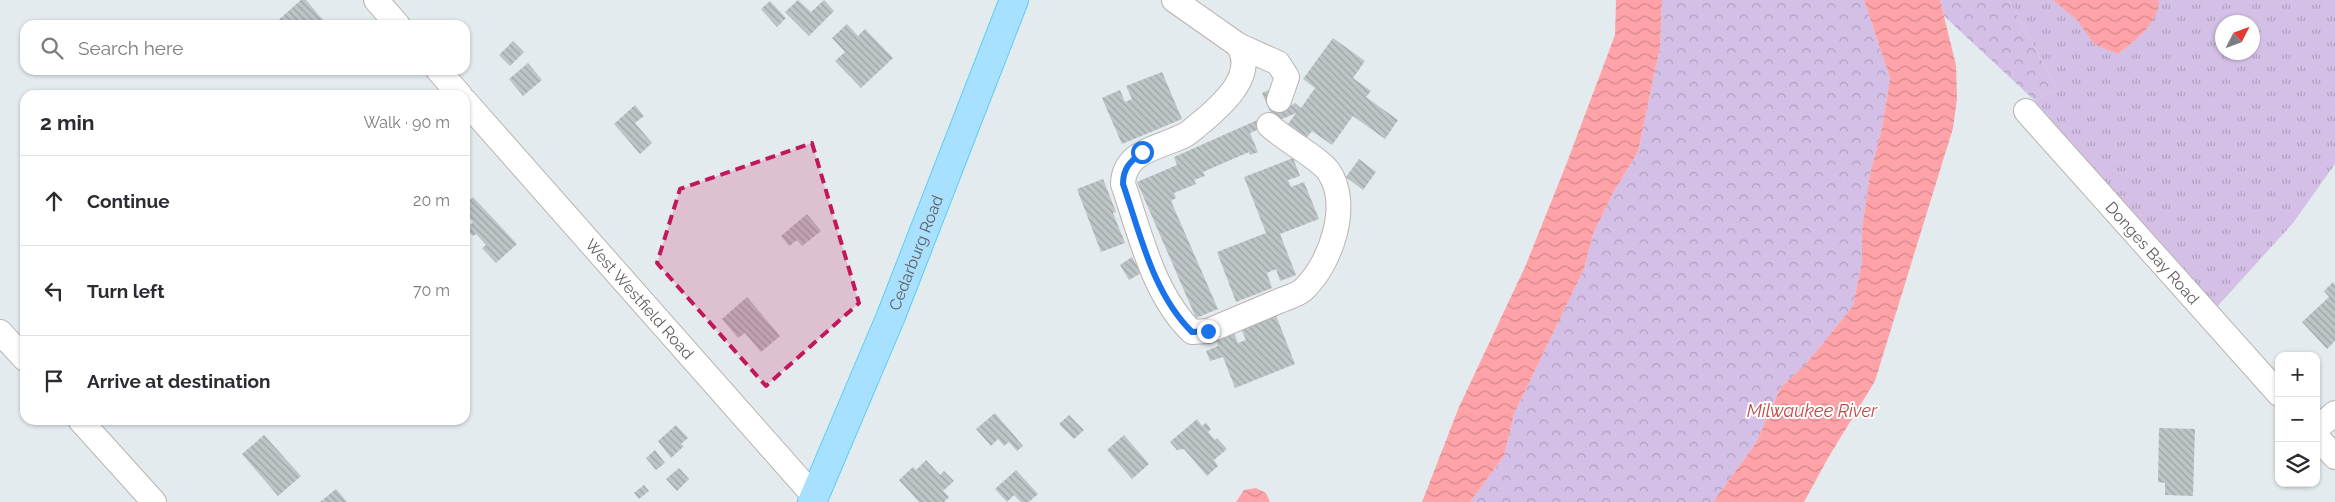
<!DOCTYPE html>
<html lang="en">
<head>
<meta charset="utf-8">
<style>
	:root { --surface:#fff; --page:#f2f2f3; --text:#2b2b33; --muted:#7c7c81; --line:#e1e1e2 }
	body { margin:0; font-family:Raleway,sans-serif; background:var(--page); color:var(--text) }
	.controls { position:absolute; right:15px; bottom:15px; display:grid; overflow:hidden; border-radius:10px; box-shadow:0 1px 4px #0004 }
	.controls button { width:45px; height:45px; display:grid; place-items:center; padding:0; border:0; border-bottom:1px solid var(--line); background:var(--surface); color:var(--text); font:25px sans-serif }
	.compass { position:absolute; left:2215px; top:15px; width:45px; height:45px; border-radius:50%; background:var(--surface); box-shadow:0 1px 4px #0004; rotate:48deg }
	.stop { position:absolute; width:15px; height:15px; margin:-11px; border:4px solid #1a73e8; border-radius:50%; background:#fff }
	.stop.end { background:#1a73e8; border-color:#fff; box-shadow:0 1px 5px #0008 }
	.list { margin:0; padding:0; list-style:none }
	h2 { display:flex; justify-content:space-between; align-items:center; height:65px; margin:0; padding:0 20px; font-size:21px }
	h2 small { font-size:16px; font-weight:400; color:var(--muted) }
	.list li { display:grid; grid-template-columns:32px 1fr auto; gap:15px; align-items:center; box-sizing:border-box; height:90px; padding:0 20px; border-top:1px solid var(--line) }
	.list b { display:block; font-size:19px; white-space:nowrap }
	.list em { font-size:16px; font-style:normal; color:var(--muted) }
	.icon { flex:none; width:28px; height:28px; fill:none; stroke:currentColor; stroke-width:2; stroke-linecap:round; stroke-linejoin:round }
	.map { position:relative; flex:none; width:2335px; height:502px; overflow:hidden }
	.search { position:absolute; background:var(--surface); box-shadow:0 1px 4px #0004; left:20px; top:20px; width:450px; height:55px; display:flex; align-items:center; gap:12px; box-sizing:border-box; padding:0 18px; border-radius:15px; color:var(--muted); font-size:19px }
	.panel { position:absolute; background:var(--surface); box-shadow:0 1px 4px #0004; left:20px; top:90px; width:450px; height:335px; border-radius:15px }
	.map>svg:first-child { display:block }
	.grass { fill:url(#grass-tufts); fill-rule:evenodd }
	.forest { fill:url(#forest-crowns) }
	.water { fill:url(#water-waves) }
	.building { fill:url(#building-back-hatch) }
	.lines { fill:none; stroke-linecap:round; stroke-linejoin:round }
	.minor-casing { stroke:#b9b3b1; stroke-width:26 }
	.major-casing { stroke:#5acef1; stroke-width:30 }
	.minor { stroke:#fff; stroke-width:24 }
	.major { stroke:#a8e1ff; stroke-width:28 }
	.route { stroke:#1a73e8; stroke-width:6 }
	.marked { fill:#c2185b; fill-opacity:0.2; stroke:#c2185b; stroke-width:4; stroke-dasharray:10 6; stroke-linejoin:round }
	.labels { text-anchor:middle; stroke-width:4; stroke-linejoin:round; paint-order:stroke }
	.street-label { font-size:16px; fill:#645c5c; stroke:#fff }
	.water-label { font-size:18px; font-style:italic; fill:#c34845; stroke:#fff }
</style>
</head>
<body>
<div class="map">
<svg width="2335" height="502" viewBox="0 0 2335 502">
	<defs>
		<pattern id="grass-tufts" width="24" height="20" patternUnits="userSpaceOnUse" patternTransform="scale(1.25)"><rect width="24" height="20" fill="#d4c0e6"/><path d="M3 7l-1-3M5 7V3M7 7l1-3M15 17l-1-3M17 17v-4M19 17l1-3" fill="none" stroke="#b09fbe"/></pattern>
		<pattern id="forest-crowns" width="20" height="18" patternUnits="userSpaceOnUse" patternTransform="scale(1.25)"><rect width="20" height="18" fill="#d4c0e6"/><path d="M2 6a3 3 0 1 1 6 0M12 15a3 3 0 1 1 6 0" fill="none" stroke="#b09fbe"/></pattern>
		<pattern id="water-waves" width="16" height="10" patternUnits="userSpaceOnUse" patternTransform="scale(1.25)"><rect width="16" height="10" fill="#ffa3a8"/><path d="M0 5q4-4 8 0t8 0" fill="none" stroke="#d2888c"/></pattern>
		<pattern id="building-back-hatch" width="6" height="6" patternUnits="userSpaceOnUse" patternTransform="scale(1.25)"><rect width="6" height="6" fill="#bec5c7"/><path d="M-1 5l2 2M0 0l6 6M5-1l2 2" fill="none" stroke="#9ea3a5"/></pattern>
	</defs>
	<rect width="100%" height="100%" fill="#e4ebee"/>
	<path class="grass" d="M 2009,0 L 2335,0 L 2335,164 L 2293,223 L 2215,309 L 2034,100 L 2057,89 ZM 2222,22 L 2252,22 L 2252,52 L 2222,52 Z"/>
	<path class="forest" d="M 1662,0 L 1864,0 L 1890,78 L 1882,128 L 1870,174 L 1862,228 L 1862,262 L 1853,306 L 1805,365 L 1781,387 L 1756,443 L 1713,502 L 1470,502 L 1504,456 L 1514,414 L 1584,269 L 1593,234 L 1614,191 L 1638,152 L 1660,47 Z
		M 1940,0 L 2009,0 L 2057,89 L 2034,100 L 1944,16 Z"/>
	<path class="water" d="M 1616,0 L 1662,0 L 1660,47 L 1638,152 L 1614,191 L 1593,234 L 1584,269 L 1514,414 L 1504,456 L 1470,502 L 1422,502 L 1459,407 L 1525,267 L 1566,165 L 1615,35 Z
		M 1864,0 L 1940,0 L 1956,65 L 1957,99 L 1953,128 L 1875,381 L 1828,458 L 1804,502 L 1713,502 L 1756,443 L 1781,387 L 1805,365 L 1853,306 L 1862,262 L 1862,228 L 1870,174 L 1882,128 L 1890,78 Z
		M 2053,0 L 2159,0 C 2159,24 2135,40 2118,54 L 2094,44 L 2077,20 Z
		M 1256,488 L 1266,493 L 1270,502 L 1236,502 L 1244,490 Z"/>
	<path class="building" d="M 301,0 L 306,0 L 323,20 L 321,21 L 324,25 L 273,25 Z
		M 798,0 L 811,12 L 824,0 L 834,11 L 809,36 L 785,12 Z
		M 770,1 L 786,18 L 777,27 L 761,9 Z
		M 847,24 L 858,36 L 865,29 L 893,58 L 861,88 L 835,61 L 845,52 L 832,38 Z
		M 1333,38 L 1365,61 L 1353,78 L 1371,91 L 1366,97 L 1398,120 L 1385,139 L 1353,116 L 1332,145 L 1312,131 L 1307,137 L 1288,124 L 1296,113 L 1250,133 L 1258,152 L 1250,155 L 1249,152 L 1203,172 L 1205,176 L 1194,180 L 1196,184 L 1174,193 L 1176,198 L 1171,201 L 1218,309 L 1196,318 L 1137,182 L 1177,165 L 1174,157 L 1271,114 L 1262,93 L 1274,88 L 1284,110 L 1295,103 L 1301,108 L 1315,88 L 1303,79 Z
		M 513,41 L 524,52 L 510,66 L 499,55 Z
		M 528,63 L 542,80 L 523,96 L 509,79 Z
		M 1162,72 L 1182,119 L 1122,144 L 1102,98 L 1120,90 L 1125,102 L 1132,99 L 1126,86 Z
		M 635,105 L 644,116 L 635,123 L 652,143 L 640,154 L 614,124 Z
		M 1293,158 L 1300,176 L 1288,180 L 1291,187 L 1304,182 L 1319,219 L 1280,234 L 1296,275 L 1280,281 L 1276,269 L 1267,273 L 1272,288 L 1236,302 L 1217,252 L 1266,233 L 1244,177 Z
		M 1359,159 L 1376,172 L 1363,190 L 1346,177 Z
		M 1103,179 L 1116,212 L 1113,213 L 1125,243 L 1101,252 L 1077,189 Z
		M 473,197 L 517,244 L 496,263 L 482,248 L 486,245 L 476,234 L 473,236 L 466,229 L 473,222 L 465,213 L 465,204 Z
		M 807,214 L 821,231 L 802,246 L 797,240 L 789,246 L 781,236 Z
		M 1132,257 L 1141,273 L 1129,280 L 1120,265 Z
		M 2333,282 L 2335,285 L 2335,341 L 2327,349 L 2302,322 L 2329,297 L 2324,291 Z
		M 747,297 L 780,336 L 761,352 L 745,333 L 738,338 L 722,319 Z
		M 1275,313 L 1295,364 L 1235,388 L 1223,357 L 1210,361 L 1206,351 L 1218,346 L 1216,338 L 1233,331 L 1238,343 L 1246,340 L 1240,327 Z
		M 995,413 L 1023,446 L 1017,451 L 1009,442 L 1004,446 L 998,439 L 991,446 L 976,429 Z
		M 1069,415 L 1084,430 L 1074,439 L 1059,424 Z
		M 1197,419 L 1202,426 L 1206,423 L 1211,429 L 1208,432 L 1215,440 L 1217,438 L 1227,449 L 1214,460 L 1218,466 L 1207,476 L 1184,449 L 1177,450 L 1170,442 Z
		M 676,425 L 688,438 L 681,444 L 684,446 L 671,458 L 658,441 Z
		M 2159,428 L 2195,429 L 2193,496 L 2165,495 L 2165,483 L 2158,482 Z
		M 264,435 L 301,476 L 278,496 L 242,454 Z
		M 1124,435 L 1149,464 L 1132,479 L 1107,450 Z
		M 655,450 L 665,463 L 656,470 L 646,458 Z
		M 926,460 L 940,475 L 944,471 L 954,481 L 943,491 L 949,497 L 944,502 L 919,502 L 899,480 L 913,467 L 916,470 Z
		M 679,468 L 689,479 L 677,491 L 666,479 Z
		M 1016,470 L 1038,494 L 1029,502 L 1021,502 L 1014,495 L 1007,502 L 995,489 Z
		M 644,485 L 649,491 L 639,499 L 634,493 Z
		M 336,489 L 347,502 L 320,502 Z"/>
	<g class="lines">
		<g class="minor-casing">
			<g id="minor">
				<path d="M 376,0 L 398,25"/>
				<path d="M 1174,0 L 1238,45"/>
				<path d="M 438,70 L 460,95"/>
				<path id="s1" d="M 465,101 L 814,496"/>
				<path id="s2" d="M 2026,111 L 2279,394"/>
				<path d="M 1269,125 C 1284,140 1320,158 1329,172 C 1351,205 1331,264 1303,290 C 1297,295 1286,298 1279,301 C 1255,311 1232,321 1208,331 L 1192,332 C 1153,294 1140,233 1123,184 C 1124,150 1160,148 1185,135 C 1191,132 1197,125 1203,121 C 1223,104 1257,74 1238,45 L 1278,63 L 1287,77 L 1279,100"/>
				<path d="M 0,332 L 25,359"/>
				<path d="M 80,420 L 154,502"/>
				<path d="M 2316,429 L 2335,413"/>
				<path d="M 2316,436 L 2335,457"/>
			</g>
		</g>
		<g class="major-casing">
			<g id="major">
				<path id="s3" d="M 812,502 L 891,316 L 1014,0"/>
			</g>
		</g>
		<use href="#minor" class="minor"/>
		<use href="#major" class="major"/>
	</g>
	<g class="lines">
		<path class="route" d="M 1142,152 C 1130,162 1123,168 1123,184 C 1140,233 1153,294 1192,332 L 1208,331"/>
	</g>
	<path class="marked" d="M 812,143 L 859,303 L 766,386 L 657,263 L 680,189 Z"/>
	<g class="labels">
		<g class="street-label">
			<text dy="6" stroke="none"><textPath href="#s3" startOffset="270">Cedarburg Road</textPath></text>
			<text dy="6" stroke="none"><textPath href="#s2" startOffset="190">Donges Bay Road</textPath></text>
			<text dy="6" stroke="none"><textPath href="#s1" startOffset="264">West Westfield Road</textPath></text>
		</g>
		<g class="water-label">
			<text x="1812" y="417">Milwaukee River</text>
		</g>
	</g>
</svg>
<div class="controls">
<button>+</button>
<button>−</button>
<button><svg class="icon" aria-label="layers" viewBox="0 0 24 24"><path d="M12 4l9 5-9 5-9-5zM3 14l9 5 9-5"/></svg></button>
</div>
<svg class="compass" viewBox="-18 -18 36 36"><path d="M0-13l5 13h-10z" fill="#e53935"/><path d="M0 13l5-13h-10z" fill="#7c7c81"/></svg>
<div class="stop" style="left:1142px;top:152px"></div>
<div class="stop end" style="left:1208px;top:331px"></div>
<div class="search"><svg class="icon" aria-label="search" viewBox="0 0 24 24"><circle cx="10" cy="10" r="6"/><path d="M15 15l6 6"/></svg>Search here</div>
<section class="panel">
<h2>2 min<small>Walk · 90 m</small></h2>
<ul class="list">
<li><svg class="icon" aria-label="ahead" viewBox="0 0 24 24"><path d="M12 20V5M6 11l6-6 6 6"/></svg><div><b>Continue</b></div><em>20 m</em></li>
<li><svg class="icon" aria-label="left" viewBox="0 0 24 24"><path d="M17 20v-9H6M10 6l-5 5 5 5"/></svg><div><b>Turn left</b></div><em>70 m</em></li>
<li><svg class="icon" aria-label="arrive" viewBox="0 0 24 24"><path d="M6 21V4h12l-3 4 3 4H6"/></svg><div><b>Arrive at destination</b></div></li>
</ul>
</section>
</div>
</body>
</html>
